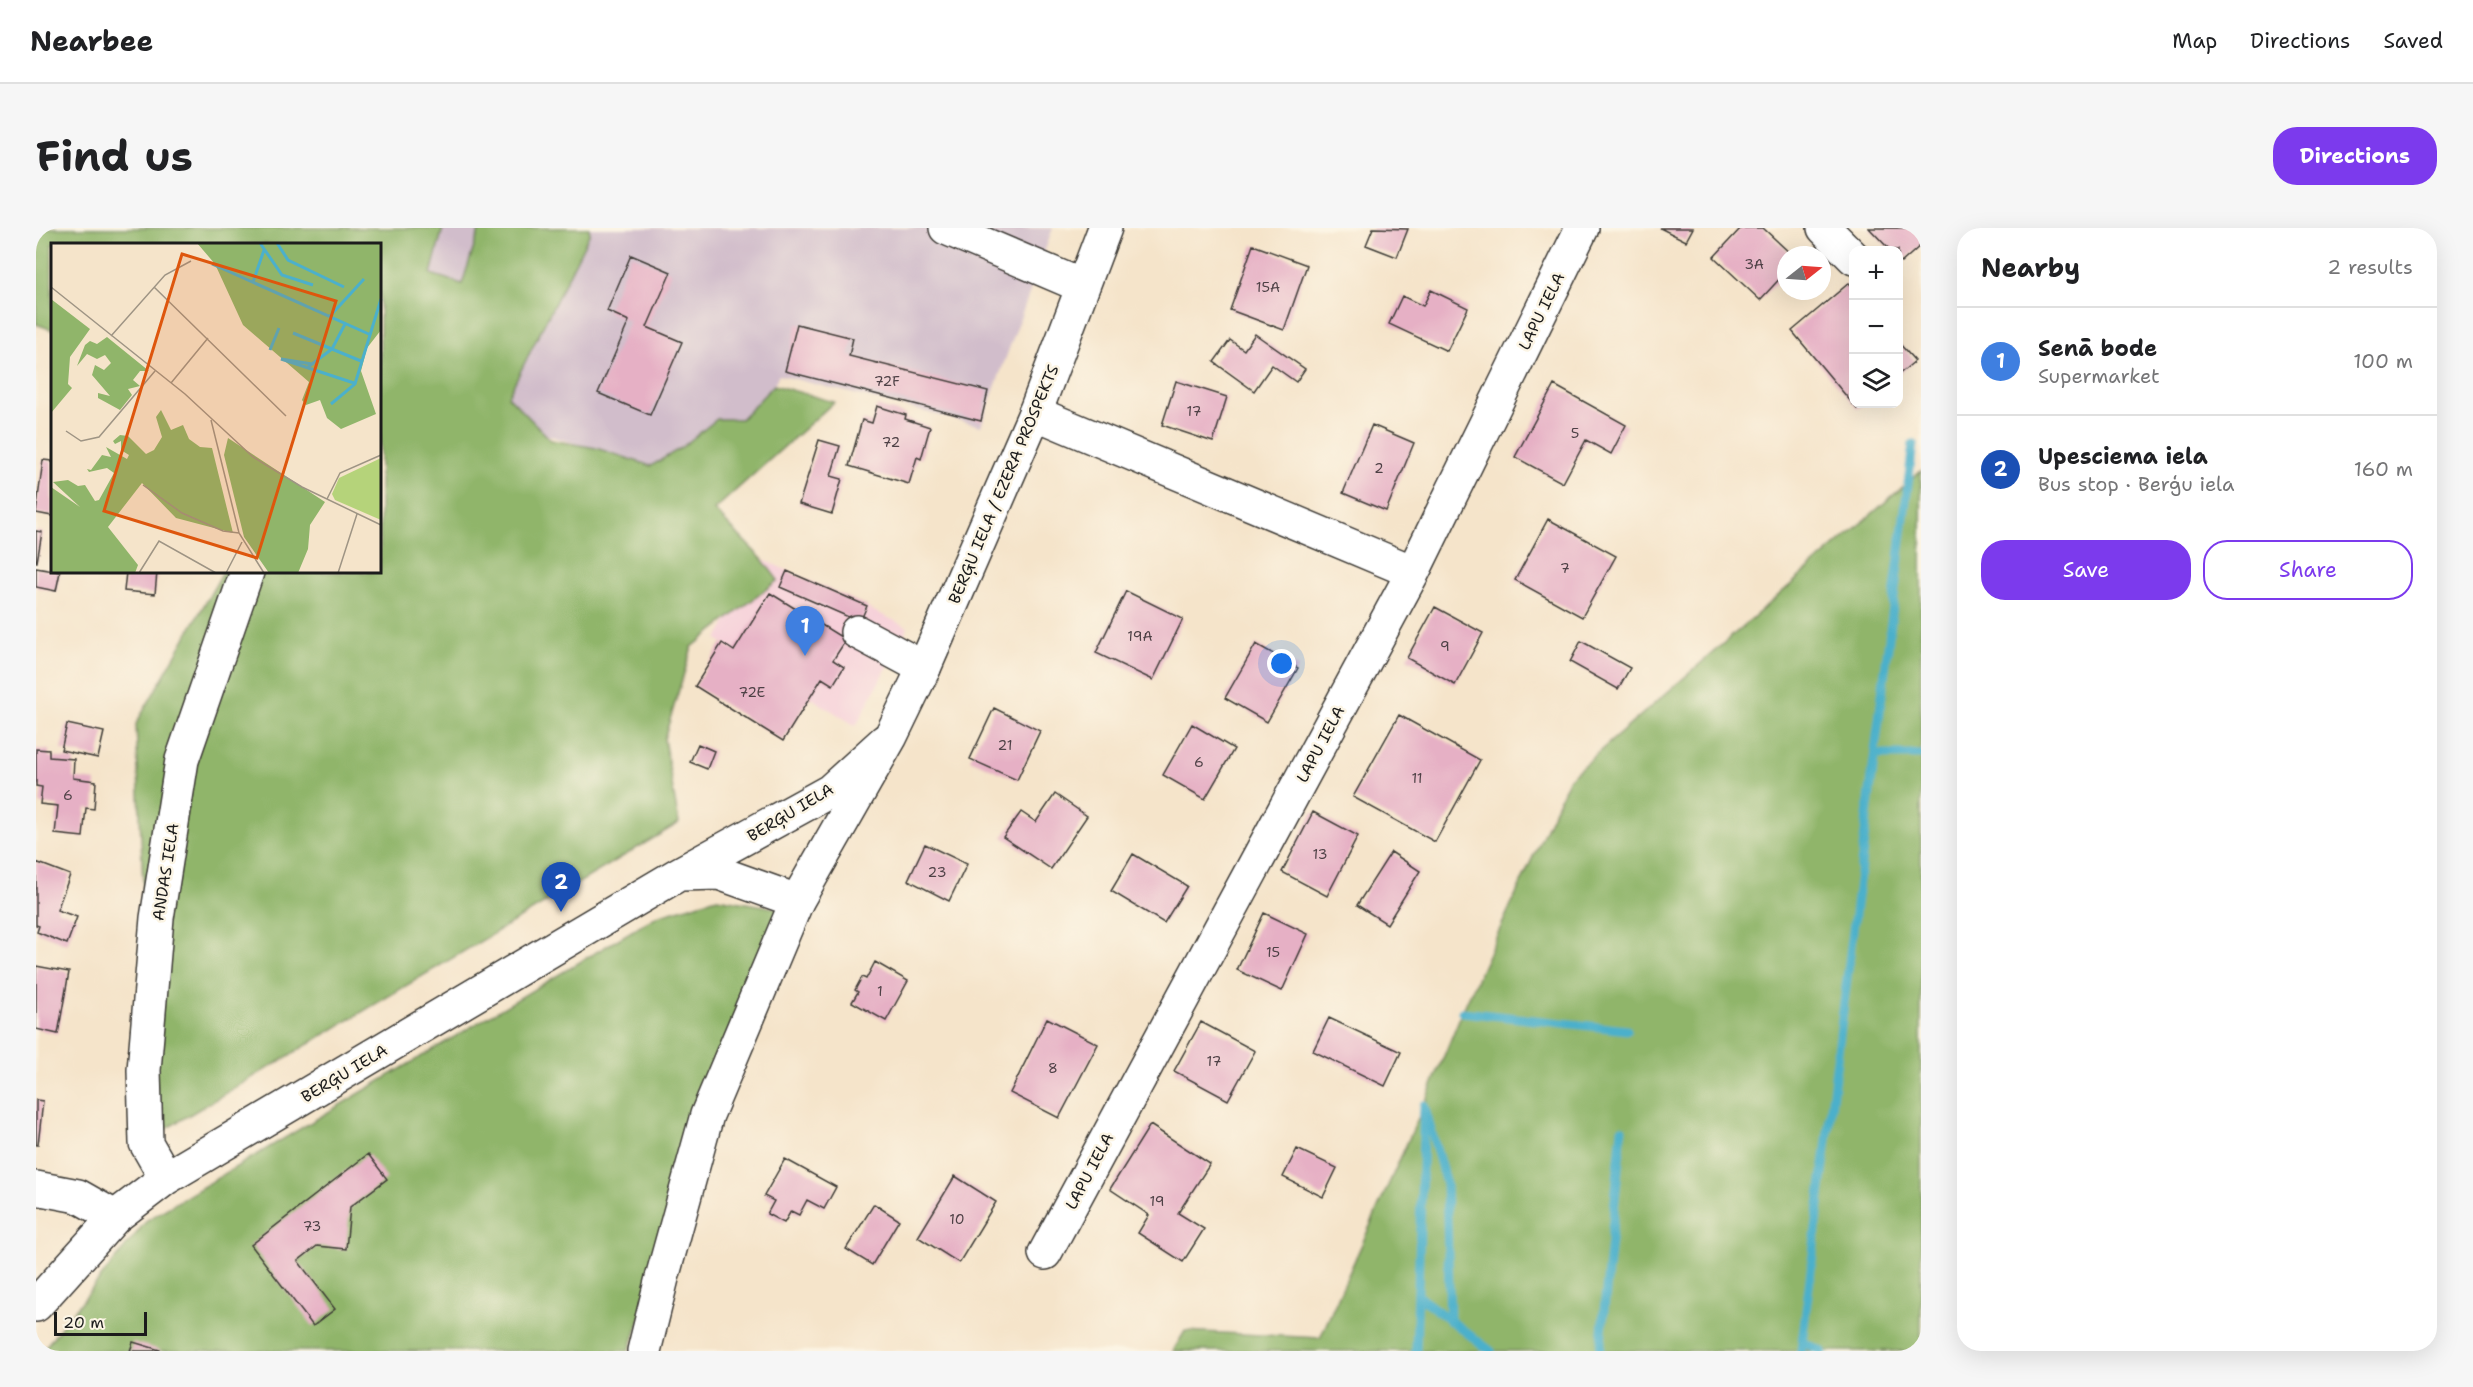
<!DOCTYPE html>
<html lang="en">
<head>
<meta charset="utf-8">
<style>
	:root { --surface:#fff; --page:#f6f6f6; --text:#202124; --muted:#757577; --line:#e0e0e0; --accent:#7c3aed }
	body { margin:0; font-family:"Shantell Sans",sans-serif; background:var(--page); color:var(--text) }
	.controls { position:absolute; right:18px; top:18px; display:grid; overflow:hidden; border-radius:12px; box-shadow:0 6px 24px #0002 }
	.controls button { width:54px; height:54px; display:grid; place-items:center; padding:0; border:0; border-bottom:2px solid var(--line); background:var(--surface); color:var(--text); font:30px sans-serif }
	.compass { position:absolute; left:1741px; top:18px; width:54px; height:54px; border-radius:50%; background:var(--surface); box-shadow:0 6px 24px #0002; rotate:73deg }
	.scale { position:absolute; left:18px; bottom:15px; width:93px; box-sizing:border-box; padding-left:6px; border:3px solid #1c1c1c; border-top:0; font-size:16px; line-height:21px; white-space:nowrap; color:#1c1c1c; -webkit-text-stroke:4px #fcf5e5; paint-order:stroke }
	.you { position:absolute; left:1246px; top:436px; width:21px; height:21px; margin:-15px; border:4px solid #fff; border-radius:50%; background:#1a73e8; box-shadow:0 0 0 9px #1a73e833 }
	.badge { display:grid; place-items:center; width:39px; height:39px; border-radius:50%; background:var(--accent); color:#fff; font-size:20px; font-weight:700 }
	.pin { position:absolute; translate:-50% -50px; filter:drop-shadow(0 2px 3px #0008) }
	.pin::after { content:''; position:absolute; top:32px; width:21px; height:18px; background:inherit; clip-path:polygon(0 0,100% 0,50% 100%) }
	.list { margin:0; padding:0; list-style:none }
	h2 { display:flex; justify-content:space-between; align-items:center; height:78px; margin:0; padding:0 24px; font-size:26px }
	h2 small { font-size:20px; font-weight:400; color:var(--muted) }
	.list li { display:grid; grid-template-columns:39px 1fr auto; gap:18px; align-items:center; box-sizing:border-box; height:108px; padding:0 24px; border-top:2px solid var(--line) }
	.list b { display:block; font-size:22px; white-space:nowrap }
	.list p { margin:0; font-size:20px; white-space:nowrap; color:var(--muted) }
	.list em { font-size:20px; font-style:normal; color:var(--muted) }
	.actions { display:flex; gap:12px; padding:18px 24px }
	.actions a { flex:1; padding:14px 0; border:2px solid var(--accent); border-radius:24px; text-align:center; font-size:21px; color:var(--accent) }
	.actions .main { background:var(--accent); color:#fff }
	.icon { flex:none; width:33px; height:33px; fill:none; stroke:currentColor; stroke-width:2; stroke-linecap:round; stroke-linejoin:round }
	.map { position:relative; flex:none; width:1885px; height:1123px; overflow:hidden; border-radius:24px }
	header { display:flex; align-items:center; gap:36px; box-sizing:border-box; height:84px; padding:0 30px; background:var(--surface); border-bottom:2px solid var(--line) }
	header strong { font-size:28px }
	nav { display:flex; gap:33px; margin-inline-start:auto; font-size:21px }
	.intro { display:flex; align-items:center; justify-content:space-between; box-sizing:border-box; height:144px; padding:0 36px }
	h1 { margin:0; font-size:42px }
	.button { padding:15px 27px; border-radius:24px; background:var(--accent); color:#fff; font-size:21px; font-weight:700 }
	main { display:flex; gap:36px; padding:0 36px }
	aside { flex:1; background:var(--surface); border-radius:24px; box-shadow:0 6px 24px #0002 }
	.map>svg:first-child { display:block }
	.built { fill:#f6cfd9 }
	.industrial { fill:#d1bdcb }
	.forest { fill:#90b56a; stroke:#566843; stroke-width:1.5 }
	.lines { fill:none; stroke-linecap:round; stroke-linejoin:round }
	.stream { stroke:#4cb0cb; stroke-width:9 }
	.building { fill:#e6b0c5 }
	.minor-casing { stroke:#3d3a36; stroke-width:36 }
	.major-casing { stroke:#3d3a36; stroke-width:36 }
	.minor { stroke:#fff; stroke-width:33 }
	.major { stroke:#fff; stroke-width:33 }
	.labels { text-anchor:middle; stroke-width:5; stroke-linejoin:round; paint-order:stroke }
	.number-label { font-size:14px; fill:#4e4146 }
	.street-label { font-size:16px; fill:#1c1c1c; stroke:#fcf5e5 }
	.inset-river { fill:none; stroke:#4cb0cb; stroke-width:3 }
	.inset-road { fill:none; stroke:#9e9484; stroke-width:1.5 }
	.view { fill:#de560d; fill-opacity:0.15; stroke:#de560d; stroke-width:3 }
	.inset-edge { fill:none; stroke:#1c1c1c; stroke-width:3 }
</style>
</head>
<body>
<header>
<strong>Nearbee</strong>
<nav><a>Map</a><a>Directions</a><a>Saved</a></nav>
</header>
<div class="intro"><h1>Find us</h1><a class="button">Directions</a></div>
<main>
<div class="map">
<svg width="1885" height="1123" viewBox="0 0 1885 1123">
	<rect width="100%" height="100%" fill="#fcf5e5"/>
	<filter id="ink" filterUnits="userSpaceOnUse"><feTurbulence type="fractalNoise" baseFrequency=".0167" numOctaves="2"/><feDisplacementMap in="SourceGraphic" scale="12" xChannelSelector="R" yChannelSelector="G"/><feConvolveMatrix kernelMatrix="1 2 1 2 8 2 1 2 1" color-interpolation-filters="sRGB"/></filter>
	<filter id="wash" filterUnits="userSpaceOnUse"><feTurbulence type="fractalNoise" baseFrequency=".008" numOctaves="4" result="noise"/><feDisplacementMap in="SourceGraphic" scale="24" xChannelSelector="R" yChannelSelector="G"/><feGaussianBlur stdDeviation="1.35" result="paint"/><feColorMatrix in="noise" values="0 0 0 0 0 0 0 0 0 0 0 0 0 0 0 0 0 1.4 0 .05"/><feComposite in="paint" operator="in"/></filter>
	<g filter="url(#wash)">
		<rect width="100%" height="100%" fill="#f5e4ca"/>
		<path class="built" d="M 726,331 L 872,399 L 820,498 L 681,411 Z"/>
		<path class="industrial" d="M 347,0 L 1017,0 L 945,198 L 743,147 L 681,257 L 344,158 L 344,16 L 342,16 Z"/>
		<path class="forest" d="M 0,0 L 407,0 L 395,46 L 426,56 L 444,0 L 553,0 L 554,5 L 472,168 L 515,212 L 560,220 L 615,238 L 645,220 L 681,191 L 705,191 L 738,157 L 798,174 L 678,282 L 726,331 L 742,352 L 656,419 L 628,511 L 643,595 L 118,908 L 100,496 L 187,344 L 344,344 L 344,16 L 16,16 L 16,102 L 0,96 Z
			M 1885,243 L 1885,1123 L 1137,1123 L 1149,1103 L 1284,1110 L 1388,877 L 1426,784 L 1533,550 Z
			M 681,670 L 746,681 L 593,1123 L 6,1123 L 111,992 L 621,688 Z"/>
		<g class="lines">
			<path class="stream" d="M 1839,527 L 1885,527
				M 1426,784 L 1591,802
				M 1382,1068 L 1455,1123
				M 1766,1114 L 1786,1123
				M 1380,1123 L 1388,877 L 1410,956 L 1414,1093
				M 1564,1123 L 1586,901
				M 1765,1123 L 1877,216"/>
		</g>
		<g id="blocks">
			<path class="building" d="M 1337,0 L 1372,1 L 1361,29 L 1330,17 Z
				M 1624,0 L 1657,0 L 1650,13 Z
				M 1705,0 L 1727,0 L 1756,27 L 1750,27 L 1750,44 L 1724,72 L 1678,29 Z
				M 1833,0 L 1885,0 L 1885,17 L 1865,35 L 1862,32 L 1862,22 L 1854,22 Z
				M 1217,17 L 1271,37 L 1248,102 L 1194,82 Z
				M 595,27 L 635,44 L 611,99 L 646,114 L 614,187 L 562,165 L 593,93 L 571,83 Z
				M 1813,55 L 1818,60 L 1818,176 L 1828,176 L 1821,181 L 1756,103 Z
				M 1395,62 L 1432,80 L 1411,123 L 1353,96 L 1366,68 L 1387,78 Z
				M 761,96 L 817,110 L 813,128 L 952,163 L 945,193 L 749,143 Z
				M 1219,106 L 1269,141 L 1260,154 L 1236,137 L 1218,163 L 1178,134 L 1194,112 L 1208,122 Z
				M 1862,114 L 1879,133 L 1862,147 Z
				M 1140,153 L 1191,169 L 1177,214 L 1126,197 Z
				M 1518,157 L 1590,197 L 1575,226 L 1550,212 L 1527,255 L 1479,229 Z
				M 841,178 L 870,187 L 869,191 L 894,199 L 885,231 L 881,229 L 873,256 L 813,238 L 826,192 L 836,195 Z
				M 1336,197 L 1378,215 L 1350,283 L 1307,265 Z
				M 783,212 L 804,218 L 795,248 L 806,251 L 796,286 L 763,276 Z
				M 7,232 L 16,233 L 16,288 L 0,285 Z
				M 1512,291 L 1580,328 L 1546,389 L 1479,352 Z
				M 0,303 L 6,304 L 1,334 L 0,334 Z
				M 0,340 L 24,344 L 20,363 L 0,359 Z
				M 751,343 L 831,378 L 824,394 L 744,359 Z
				M 90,344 L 121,344 L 119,366 L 88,363 Z
				M 1090,363 L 1147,391 L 1117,452 L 1060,425 Z
				M 734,365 L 810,412 L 797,432 L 808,439 L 797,457 L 786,450 L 747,513 L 659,458 L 686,415 L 698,423 Z
				M 1399,379 L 1447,405 L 1419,457 L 1371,430 Z
				M 1545,413 L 1594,440 L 1582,461 L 1534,434 Z
				M 1220,416 L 1262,440 L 1231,494 L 1189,470 Z
				M 958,480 L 1004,503 L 981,552 L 934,531 Z
				M 1363,487 L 1444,532 L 1399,614 L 1317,569 Z
				M 31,496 L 68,504 L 62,530 L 25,522 Z
				M 1156,496 L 1198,521 L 1169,571 L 1127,547 Z
				M 662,516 L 678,523 L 671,541 L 654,534 Z
				M 0,521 L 13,522 L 13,529 L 38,531 L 37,550 L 60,553 L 58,581 L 50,580 L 47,609 L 19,606 L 22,578 L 4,576 L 6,559 L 0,558 Z
				M 1019,566 L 1051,588 L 1015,641 L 967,609 L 985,584 L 1000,594 Z
				M 1277,584 L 1322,608 L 1291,668 L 1246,644 Z
				M 889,616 L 931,636 L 913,673 L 872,652 Z
				M 1355,624 L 1384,643 L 1351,696 L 1321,677 Z
				M 1097,626 L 1151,658 L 1128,695 L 1075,663 Z
				M 0,634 L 34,647 L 21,682 L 41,689 L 31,716 L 1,704 L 3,698 L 0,697 Z
				M 1228,685 L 1272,706 L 1246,763 L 1201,742 Z
				M 839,734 L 872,753 L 850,793 L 816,774 L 822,764 L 819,762 L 826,749 L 830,751 Z
				M 0,738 L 33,744 L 22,806 L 0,801 Z
				M 1011,790 L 1062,816 L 1023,890 L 974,865 Z
				M 1293,790 L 1365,824 L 1349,858 L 1277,823 Z
				M 1165,794 L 1219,823 L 1192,872 L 1138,843 Z
				M 0,872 L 7,873 L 2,917 L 0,917 Z
				M 1114,897 L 1174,936 L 1142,985 L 1168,1001 L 1147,1034 L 1102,1005 L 1113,987 L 1074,961 Z
				M 1261,921 L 1301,940 L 1287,969 L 1247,949 Z
				M 332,926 L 351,951 L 314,979 L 310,1021 L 281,1018 L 262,1033 L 299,1081 L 277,1098 L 215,1017 Z
				M 749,931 L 800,959 L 788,981 L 771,972 L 763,987 L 755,983 L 748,995 L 731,986 L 738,973 L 728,968 Z
				M 919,948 L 960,974 L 923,1035 L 882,1009 Z
				M 838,976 L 863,992 L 836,1037 L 810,1021 Z
				M 97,1114 L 124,1122 L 124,1123 L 94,1123 Z"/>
		</g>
	</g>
	<g filter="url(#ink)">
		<use href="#blocks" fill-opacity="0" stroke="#3d3a36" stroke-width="1.5"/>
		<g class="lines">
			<g class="minor-casing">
				<path id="minor" d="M 910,0 L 1046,58
					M 1788,0 L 1818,30
					M 999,185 L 1377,344
					M 821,404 L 888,440
					M 645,646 L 683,645 L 761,673
					M 130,950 L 110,915 L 108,842 L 121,690 L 146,532 L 211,344
					M 0,960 L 42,968 L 79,989
					M 1009,1025 L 1377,344 L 1546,0
					M 0,1077 L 79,989 L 130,950 L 643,646 L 794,563 L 849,513"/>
			</g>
			<g class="major-casing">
				<path id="major" d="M 608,1123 L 626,1050 L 671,887 L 761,673 L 855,508 L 888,440 L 999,185 L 1069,0"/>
			</g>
			<use href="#minor" class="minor"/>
			<use href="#major" class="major"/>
		</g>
	</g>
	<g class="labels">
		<g class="number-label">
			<text x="1718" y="41">3A</text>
			<text x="1232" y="64">15A</text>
			<text x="851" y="158">72F</text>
			<text x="1158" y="188">17</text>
			<text x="1539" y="210">5</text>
			<text x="855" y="219">72</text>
			<text x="1343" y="245">2</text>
			<text x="1529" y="345">7</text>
			<text x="1104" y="413">19A</text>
			<text x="1409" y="423">9</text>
			<text x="716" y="469">72E</text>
			<text x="969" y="522">21</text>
			<text x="1163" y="539">6</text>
			<text x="1381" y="555">11</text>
			<text x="32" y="572">6</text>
			<text x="1284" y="631">13</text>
			<text x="901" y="649">23</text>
			<text x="1237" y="729">15</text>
			<text x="844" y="768">1</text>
			<text x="1178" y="838">17</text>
			<text x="1017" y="845">8</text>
			<text x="1121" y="978">19</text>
			<text x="921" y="996">10</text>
			<text x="276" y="1003">73</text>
		</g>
		<g class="street-label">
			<text transform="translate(1505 83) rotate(-64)" y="6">LAPU IELA</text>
			<text transform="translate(967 256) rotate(-67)" y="6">BERĢU IELA / EZERA PROSPEKTS</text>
			<text transform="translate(1284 516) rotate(-62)" y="6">LAPU IELA</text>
			<text transform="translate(754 584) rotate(-31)" y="6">BERĢU IELA</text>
			<text transform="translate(129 644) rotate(-81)" y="6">ANDAS IELA</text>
			<text transform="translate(308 845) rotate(-31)" y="6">BERĢU IELA</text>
			<text transform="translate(1053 943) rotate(-62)" y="6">LAPU IELA</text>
		</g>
	</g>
	<g transform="translate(15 15)">
		<rect width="330" height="330" fill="#f5e4ca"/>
		<path d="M 330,215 L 330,277 L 284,257 L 281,251 L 288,235 Z" fill="#b5d37a"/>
		<path d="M 146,0 L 330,0 L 330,87 L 316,105 L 310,128 L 325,171 L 290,186 L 276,175 L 269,157 L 255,162 L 251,157 L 258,139 L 192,82 L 164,21 ZM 0,56 L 39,86 L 19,114 L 17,141 L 21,145 L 0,170 ZM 56,94 L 98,128 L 89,128 L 82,137 L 89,143 L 77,146 L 81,152 L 69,167 L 47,155 L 47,150 L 59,153 L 41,132 L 44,122 L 53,127 L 60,120 L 54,112 L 46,116 L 36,111 L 26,123 L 34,102 L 39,98 L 46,101 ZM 110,167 L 120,187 L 132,182 L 138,196 L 149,204 L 161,205 L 182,290 L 125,275 L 91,240 L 57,284 L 87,322 L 84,330 L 0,330 L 0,244 L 29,264 L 2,239 L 17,237 L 27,243 L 34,242 L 44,258 L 48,257 L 63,230 L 56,225 L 38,229 L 36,226 L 40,227 L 51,212 L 60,214 L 55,204 L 76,216 L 78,212 L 70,207 L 70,198 L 64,201 L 62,198 L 69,192 L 77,193 L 95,211 L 103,207 L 111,194 L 105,174 ZM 177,195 L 274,259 L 259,282 L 257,306 L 247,330 L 218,330 L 193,294 L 173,212 Z" fill="#90b56a"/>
		<path class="inset-river" d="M 209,0 L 231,32 L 262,42M 226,0 L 237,17 L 293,44M 161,21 L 320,92M 202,39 L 213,7M 279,73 L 313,36M 242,90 L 310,118M 219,107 L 228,85M 261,121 L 230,116 L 303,140M 257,124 L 281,106 L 294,81M 280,161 L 304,141 L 330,56"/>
		<path class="inset-road" d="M 0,44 L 134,151 L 202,214 L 251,244 L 330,282M 103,44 L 235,173M 60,93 L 114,32 L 140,18M 120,140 L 157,95M 160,177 L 188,290 L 213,330M 15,188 L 30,198 L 48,194 L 104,128M 92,242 L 131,270 L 172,288 L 188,290M 276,256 L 289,230 L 330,212M 88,330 L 108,298 L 165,330M 175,330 L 191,299M 287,330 L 306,271"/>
		<path class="view" d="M 131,11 L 285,58 L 206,315 L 53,268 Z"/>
		<rect width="330" height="330" class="inset-edge"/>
	</g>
</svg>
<div class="controls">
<button>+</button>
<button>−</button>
<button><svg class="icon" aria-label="layers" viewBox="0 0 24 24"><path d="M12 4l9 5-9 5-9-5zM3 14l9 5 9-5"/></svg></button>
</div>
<svg class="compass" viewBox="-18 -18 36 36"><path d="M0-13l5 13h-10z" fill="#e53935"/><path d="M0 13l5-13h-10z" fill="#757577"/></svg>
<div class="scale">20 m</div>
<div class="you"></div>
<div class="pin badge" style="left:769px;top:428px;background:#3f7fe0">1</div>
<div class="pin badge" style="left:525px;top:684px;background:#1a4fb4">2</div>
</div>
<aside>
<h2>Nearby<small>2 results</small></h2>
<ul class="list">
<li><span class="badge" style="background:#3f7fe0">1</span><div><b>Senā bode</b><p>Supermarket</p></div><em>100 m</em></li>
<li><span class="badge" style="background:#1a4fb4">2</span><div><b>Upesciema iela</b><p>Bus stop · Berģu iela</p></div><em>160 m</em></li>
</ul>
<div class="actions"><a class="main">Save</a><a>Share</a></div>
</aside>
</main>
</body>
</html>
